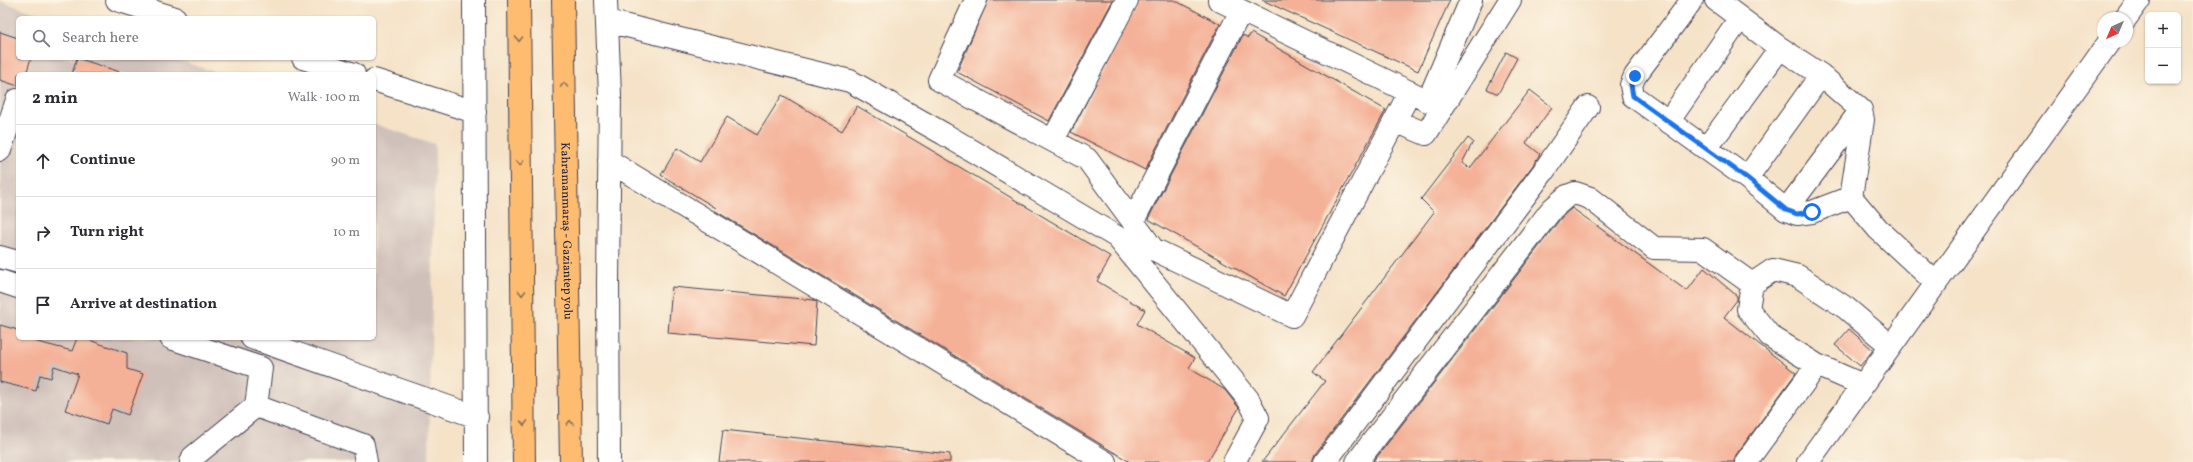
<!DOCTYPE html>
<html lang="en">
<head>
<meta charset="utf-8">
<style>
	:root { --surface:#fff; --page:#f7f7f7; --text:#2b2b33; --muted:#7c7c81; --line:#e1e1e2 }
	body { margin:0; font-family:Vollkorn,serif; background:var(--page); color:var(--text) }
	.controls { position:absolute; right:12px; top:12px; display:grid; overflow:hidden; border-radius:6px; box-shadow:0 1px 3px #0004 }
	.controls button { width:36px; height:36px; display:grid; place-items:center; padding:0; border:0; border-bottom:1px solid var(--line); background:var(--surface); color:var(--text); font:20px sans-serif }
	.compass { position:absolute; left:2097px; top:12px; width:36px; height:36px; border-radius:50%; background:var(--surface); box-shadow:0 1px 3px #0004; rotate:224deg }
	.stop { position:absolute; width:12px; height:12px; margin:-9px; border:3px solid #1a73e8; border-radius:50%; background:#fff }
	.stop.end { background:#1a73e8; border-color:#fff; box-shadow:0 1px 4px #0008 }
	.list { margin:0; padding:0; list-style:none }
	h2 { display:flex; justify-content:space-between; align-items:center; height:52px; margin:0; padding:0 16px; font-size:17px }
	h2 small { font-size:13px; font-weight:400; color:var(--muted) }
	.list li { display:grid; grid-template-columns:26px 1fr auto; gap:12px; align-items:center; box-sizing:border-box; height:72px; padding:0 16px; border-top:1px solid var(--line) }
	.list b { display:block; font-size:15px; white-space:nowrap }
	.list em { font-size:13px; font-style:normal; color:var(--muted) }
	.icon { flex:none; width:22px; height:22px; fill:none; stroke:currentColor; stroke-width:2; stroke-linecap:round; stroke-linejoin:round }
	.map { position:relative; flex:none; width:2193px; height:462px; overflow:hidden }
	.search { position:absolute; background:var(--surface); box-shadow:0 1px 3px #0004; left:16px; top:16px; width:360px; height:44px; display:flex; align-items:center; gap:10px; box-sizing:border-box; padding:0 14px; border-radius:6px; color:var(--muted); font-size:15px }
	.panel { position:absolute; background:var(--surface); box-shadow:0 1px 3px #0004; left:16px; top:72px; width:360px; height:268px; border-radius:6px }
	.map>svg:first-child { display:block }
	.industrial { fill:#cfc0ba }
	.building { fill:#f4b197 }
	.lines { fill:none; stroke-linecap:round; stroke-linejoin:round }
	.minor-casing { stroke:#423f50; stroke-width:24 }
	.highway-casing { stroke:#423f50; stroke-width:24 }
	.minor { stroke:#fff; stroke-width:22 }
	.highway { stroke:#fdbc70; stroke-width:22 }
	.oneway { stroke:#906f56 }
	.route { stroke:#1a73e8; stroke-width:5 }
	.labels { text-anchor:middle; stroke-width:3.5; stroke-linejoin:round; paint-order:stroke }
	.street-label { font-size:12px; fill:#22223b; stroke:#fcf5e5 }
</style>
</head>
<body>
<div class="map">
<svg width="2193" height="462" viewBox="0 0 2193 462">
	<rect width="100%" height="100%" fill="#fcf5e5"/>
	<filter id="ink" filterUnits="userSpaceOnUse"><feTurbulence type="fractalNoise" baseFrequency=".025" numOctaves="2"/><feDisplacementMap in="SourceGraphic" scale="8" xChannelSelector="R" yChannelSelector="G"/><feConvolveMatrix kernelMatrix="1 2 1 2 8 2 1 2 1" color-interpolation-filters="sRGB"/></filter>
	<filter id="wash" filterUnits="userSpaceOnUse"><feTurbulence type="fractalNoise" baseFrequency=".012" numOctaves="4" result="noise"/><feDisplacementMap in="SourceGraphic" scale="16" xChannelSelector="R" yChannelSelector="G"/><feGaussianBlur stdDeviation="0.9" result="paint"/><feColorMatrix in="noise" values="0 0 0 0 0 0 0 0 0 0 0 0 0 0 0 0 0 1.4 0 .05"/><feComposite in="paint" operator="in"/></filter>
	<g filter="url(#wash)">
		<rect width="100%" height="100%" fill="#f5e2c7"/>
		<path class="industrial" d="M 0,1 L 51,18 L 18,18 L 18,58 L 172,58 L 221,74 L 18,74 L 18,338 L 374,338 L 374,124 L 435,144 L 429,462 L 0,462 Z"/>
		<g id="blocks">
			<path class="building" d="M 988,0 L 1113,0 L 1049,121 L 957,72 Z
				M 1139,0 L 1174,0 L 1220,24 L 1145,170 L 1071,132 Z
				M 1262,0 L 1450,0 L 1418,71 Z
				M 0,32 L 18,38 L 18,58 L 31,58 L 26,74 L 18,74 L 18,86 L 0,80 Z
				M 1251,33 L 1386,110 L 1284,296 L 1148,219 L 1243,35 L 1248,38 Z
				M 1506,52 L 1517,58 L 1498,94 L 1487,89 Z
				M 77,58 L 120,72 L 119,74 L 72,74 Z
				M 1530,90 L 1552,107 L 1526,143 L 1540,154 L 1533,165 L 1315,454 L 1312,462 L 1262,462 L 1325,381 L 1313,372 L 1434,212 L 1421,199 L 1468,138 L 1473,142 L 1462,163 L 1470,168 Z
				M 782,95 L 842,131 L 857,106 L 1111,257 L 1097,281 L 1145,310 L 1137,324 L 1195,358 L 1189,368 L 1225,390 L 1239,408 L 1207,462 L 1130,462 L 714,210 L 716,208 L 661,175 L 677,148 L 700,162 L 727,117 L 757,135 Z
				M 1572,208 L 1687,291 L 1704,268 L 1737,296 L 1737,300 L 1724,317 L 1796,373 L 1736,455 L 1734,462 L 1373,462 L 1561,218 Z
				M 672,287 L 814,300 L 817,302 L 814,346 L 668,333 Z
				M 0,325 L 18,330 L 18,338 L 35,338 L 34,341 L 72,351 L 77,338 L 83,338 L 127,353 L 127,369 L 143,374 L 128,415 L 112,409 L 107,424 L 65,410 L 78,374 L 54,366 L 51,378 L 40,375 L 36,391 L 0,382 Z
				M 1849,329 L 1873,350 L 1860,366 L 1835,345 Z
				M 723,430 L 950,454 L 950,462 L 719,462 Z"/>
		</g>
	</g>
	<g filter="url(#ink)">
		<use href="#blocks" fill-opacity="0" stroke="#423f50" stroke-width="1"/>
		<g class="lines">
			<g class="minor-casing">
				<path id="minor" d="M 117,0 L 175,18
					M 474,0 L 476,462
					M 606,0 L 610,95 L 608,283 L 609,462
					M 976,0 L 939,80 L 1087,159 L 1153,249 L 1292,316 L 1410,92
					M 1219,0 L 1428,101 L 1471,0
					M 1692,0 L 1635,76 L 1631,85 L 1633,96 L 1747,178 L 1786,210 L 1797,214 L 1812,212 L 1851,197
					M 1716,0 L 1780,48 L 1821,75 L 1861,110 L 1863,120 L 1851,197 L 1878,229 L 1936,283
					M 2126,18 L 2139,0
					M 607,21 L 850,81 L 944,134 L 1117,237 L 1248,399 L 1258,418 L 1234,462
					M 303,58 L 354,74
					M 374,80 L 475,112
					M 1395,121 L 1426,134 L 1510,0
					M 1668,122 L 1740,18
					M 1053,140 L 1127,0
					M 1706,149 L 1780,48
					M 0,150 L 17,100
					M 609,161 L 1105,462
					M 1747,178 L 1821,75
					M 1786,210 L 1861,110
					M 1133,221 L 1241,11
					M 0,257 L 18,262
					M 0,281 L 18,287
					M 1752,284 L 1748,309 L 1770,336 L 1817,365 L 1863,385
					M 171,338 L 261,368 L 256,406 L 363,445 L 366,462
					M 252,338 L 477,417
					M 191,462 L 193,457 L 256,406
					M 1325,462 L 1543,172 L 1588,107
					M 1357,462 L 1552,209 L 1567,196 L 1575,193 L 1590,198 L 1654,248 L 1703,249 L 1752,284 L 1773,270 L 1798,276 L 1846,308 L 1891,346
					M 1746,462 L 1817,365
					M 1808,462 L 2109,42"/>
			</g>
			<g class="highway-casing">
				<g id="highway">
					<path d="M 519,0 L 524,462"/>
					<path id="s1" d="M 563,0 L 571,462"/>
				</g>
			</g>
			<use href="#minor" class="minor"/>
			<use href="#highway" class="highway"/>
		</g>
		<defs><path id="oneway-chevron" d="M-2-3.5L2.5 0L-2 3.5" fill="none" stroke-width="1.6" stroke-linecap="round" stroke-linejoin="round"/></defs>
		<g class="oneway">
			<use href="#oneway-chevron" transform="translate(519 39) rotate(90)"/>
			<use href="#oneway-chevron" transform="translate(564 85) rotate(-91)"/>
			<use href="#oneway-chevron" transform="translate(520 163) rotate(89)"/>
			<use href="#oneway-chevron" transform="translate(522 293) rotate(89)"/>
			<use href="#oneway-chevron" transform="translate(524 423) rotate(89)"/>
			<use href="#oneway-chevron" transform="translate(570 423) rotate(-91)"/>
		</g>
	</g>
	<g class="lines" filter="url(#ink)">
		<path class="route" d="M 1635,76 L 1631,85 L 1633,96 L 1747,178 L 1786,210 L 1797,214 L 1812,212"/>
	</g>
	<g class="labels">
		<g class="street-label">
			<text dy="4" stroke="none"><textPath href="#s1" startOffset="231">Kahramanmaraş - Gaziantep yolu</textPath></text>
		</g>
	</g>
</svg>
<div class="controls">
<button>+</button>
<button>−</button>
</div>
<svg class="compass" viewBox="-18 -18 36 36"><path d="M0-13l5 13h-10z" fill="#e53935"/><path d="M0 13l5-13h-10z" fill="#7c7c81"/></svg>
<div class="stop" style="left:1812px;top:212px"></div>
<div class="stop end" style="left:1635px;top:76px"></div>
<div class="search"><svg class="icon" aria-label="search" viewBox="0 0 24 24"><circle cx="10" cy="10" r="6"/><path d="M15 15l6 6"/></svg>Search here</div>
<section class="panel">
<h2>2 min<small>Walk · 100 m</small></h2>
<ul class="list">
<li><svg class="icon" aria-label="ahead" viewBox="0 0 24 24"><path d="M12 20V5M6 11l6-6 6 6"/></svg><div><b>Continue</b></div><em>90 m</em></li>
<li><svg class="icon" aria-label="right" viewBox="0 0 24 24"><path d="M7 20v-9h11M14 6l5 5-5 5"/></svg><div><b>Turn right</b></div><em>10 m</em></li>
<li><svg class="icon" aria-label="arrive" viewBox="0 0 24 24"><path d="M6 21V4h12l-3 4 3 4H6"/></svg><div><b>Arrive at destination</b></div></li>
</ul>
</section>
</div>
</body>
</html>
